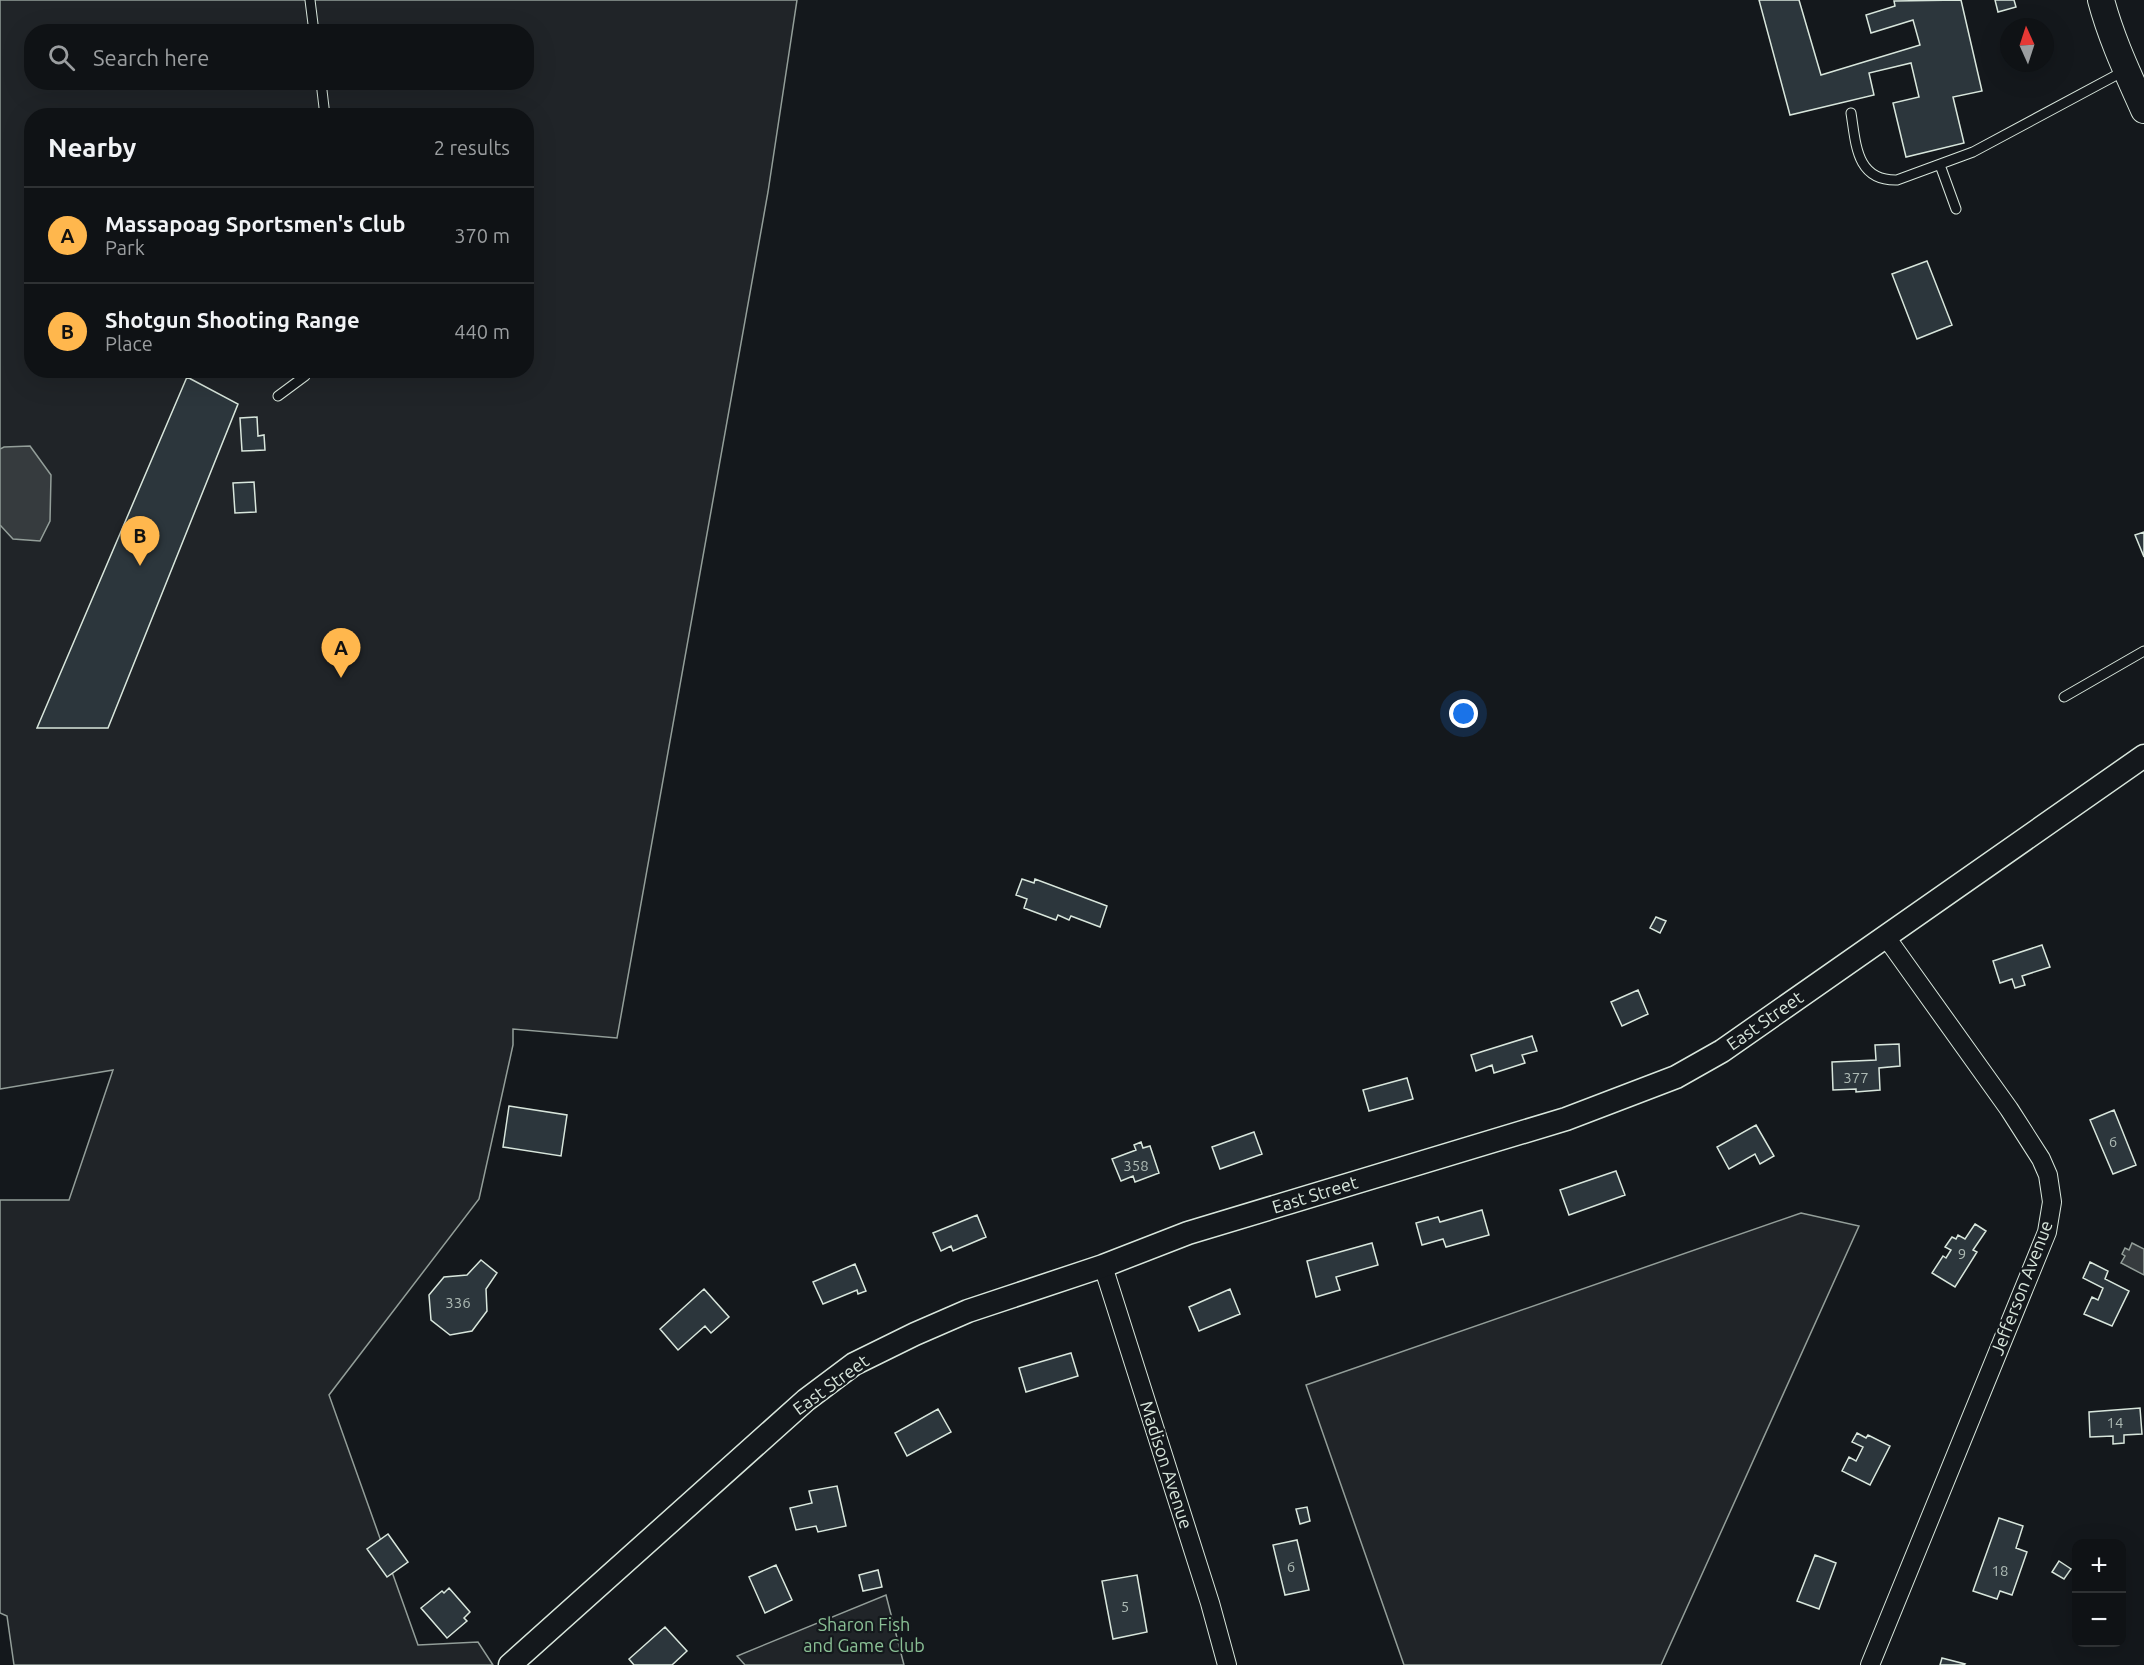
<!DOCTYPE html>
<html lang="en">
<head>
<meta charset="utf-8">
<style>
	:root { --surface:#0f1215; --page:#181b1e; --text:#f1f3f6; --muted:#9b9ea0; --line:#2f3234; --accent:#ffb74d }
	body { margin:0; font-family:Ubuntu,sans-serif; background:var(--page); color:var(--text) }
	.controls { position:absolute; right:18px; bottom:18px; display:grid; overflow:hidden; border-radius:12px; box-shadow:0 6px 24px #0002 }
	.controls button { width:54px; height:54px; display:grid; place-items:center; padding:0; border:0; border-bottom:2px solid var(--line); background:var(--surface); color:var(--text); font:30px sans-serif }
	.compass { position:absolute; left:2000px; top:18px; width:54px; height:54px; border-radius:50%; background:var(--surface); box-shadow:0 6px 24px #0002; rotate:357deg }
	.you { position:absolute; left:1464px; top:714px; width:21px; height:21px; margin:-15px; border:4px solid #fff; border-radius:50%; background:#1a73e8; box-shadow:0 0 0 9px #1a73e833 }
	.badge { display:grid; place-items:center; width:39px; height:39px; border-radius:50%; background:var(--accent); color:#111; font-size:20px; font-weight:700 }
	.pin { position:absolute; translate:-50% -50px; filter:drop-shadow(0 2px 3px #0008) }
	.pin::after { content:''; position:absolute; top:32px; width:21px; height:18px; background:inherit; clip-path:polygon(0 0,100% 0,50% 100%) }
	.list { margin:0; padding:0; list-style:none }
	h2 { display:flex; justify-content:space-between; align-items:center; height:78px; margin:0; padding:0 24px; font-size:26px }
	h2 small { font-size:20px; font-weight:400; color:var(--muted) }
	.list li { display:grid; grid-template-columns:39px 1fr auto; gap:18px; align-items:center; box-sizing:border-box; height:96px; padding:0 24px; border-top:2px solid var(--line) }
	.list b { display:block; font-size:22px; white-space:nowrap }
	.list p { margin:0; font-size:20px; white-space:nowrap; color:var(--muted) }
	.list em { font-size:20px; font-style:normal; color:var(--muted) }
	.icon { flex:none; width:33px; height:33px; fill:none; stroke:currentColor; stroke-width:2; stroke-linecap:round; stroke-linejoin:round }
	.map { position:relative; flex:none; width:2144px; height:1665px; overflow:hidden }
	.search { position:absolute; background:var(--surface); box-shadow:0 6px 24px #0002; left:24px; top:24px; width:510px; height:66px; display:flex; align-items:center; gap:15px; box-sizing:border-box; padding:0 21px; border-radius:24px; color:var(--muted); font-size:22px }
	.panel { position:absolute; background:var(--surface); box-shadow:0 6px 24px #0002; left:24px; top:108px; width:510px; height:270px; border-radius:24px }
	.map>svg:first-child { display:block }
	.green { fill:#202428; stroke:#939e99; stroke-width:1.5; fill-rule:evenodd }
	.water { fill:#363b3e; stroke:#939e99; stroke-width:1.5 }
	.building { fill:#2c363c; stroke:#d8e6dc; stroke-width:1.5 }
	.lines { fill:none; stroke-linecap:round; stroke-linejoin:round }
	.service-casing { stroke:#d8e6dc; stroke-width:11 }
	.minor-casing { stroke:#d8e6dc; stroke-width:20 }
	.tertiary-casing { stroke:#d8e6dc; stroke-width:25 }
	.secondary-casing { stroke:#d8e6dc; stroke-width:28 }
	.service { stroke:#14181c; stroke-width:9 }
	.minor { stroke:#14181c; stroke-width:18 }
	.tertiary { stroke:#14181c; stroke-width:22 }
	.secondary { stroke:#14181c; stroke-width:26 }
	.labels { text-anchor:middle; stroke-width:4.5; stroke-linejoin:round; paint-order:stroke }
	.number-label { font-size:15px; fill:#adbab4 }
	.street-label { font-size:18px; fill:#d8e6dc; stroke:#14181c }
	.park-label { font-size:18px; fill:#8ac095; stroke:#14181c }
</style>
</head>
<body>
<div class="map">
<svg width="2144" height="1665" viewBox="0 0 2144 1665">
	<rect width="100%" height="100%" fill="#14181c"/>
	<path class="green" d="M 0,0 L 797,0 L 768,192 L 617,1038 L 513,1029 L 513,1045 L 479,1199 L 329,1395 L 418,1645 L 478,1642 L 493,1665 L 14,1665 L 7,1616 L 0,1613 L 0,1200 L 69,1200 L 113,1070 L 0,1089 ZM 32,32 L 526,32 L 526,82 L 32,82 ZM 32,116 L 526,116 L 526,370 L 32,370 Z
		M 1801,1213 L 1859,1226 L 1661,1665 L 1404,1665 L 1306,1385 Z
		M 886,1595 L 904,1665 L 745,1665 L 737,1656 Z"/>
	<path class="water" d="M 30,446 L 51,475 L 50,521 L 40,541 L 13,539 L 0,525 L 0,449 L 4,447 Z
		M 2132,1243 L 2144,1249 L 2144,1275 L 2121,1263 L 2125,1256 L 2122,1254 L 2125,1248 L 2129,1250 Z"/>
	<path class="building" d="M 1759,0 L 1799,0 L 1821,75 L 1920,45 L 1913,20 L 1871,33 L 1866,15 L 1895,6 L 1894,1 L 1961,0 L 1982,91 L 1953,97 L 1964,143 L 1906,157 L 1893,103 L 1919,97 L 1911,63 L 1869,73 L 1874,95 L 1790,115 Z
		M 1995,0 L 2014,0 L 2016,7 L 1998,12 Z
		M 1927,261 L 1952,325 L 1917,339 L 1892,274 Z
		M 187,377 L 238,404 L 108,728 L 37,728 Z
		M 257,417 L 258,436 L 264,435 L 265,450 L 242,451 L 240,418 Z
		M 254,482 L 256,512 L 235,513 L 233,483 Z
		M 2144,532 L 2144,557 L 2135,535 Z
		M 1022,879 L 1034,883 L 1035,879 L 1107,906 L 1100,927 L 1071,916 L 1069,920 L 1058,915 L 1056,920 L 1024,908 L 1027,899 L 1016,895 Z
		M 1656,917 L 1666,921 L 1660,933 L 1650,928 Z
		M 2042,945 L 2050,967 L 2022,976 L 2025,985 L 2015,988 L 2012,979 L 2000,983 L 1993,961 Z
		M 1638,990 L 1648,1014 L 1622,1026 L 1611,1002 Z
		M 1532,1036 L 1537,1051 L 1522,1055 L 1525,1063 L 1494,1073 L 1492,1065 L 1476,1071 L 1471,1055 Z
		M 1899,1044 L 1900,1066 L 1879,1068 L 1880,1090 L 1856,1092 L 1856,1089 L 1833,1090 L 1832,1062 L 1876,1060 L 1875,1045 Z
		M 1407,1078 L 1413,1099 L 1369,1111 L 1363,1090 Z
		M 509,1106 L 567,1115 L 561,1156 L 503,1147 Z
		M 2114,1110 L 2136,1165 L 2113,1174 L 2090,1120 Z
		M 1756,1125 L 1774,1156 L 1760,1164 L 1755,1154 L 1729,1169 L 1717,1147 Z
		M 1254,1132 L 1262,1154 L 1220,1169 L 1212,1147 Z
		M 1141,1142 L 1143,1148 L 1150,1146 L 1159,1173 L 1135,1182 L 1133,1176 L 1121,1181 L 1112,1159 L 1136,1150 L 1134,1145 Z
		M 1616,1171 L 1625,1195 L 1569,1215 L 1560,1190 Z
		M 1482,1210 L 1489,1235 L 1446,1247 L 1443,1239 L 1422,1245 L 1416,1223 L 1438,1217 L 1440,1222 Z
		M 977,1215 L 986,1237 L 953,1251 L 951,1246 L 941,1251 L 933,1233 Z
		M 1975,1224 L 1986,1231 L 1973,1250 L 1977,1252 L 1955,1287 L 1932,1273 L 1943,1256 L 1946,1258 L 1951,1250 L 1945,1247 L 1952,1237 L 1956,1239 L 1958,1235 L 1965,1239 Z
		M 1372,1243 L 1378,1265 L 1336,1277 L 1340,1290 L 1316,1297 L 1307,1261 Z
		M 481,1260 L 497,1273 L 486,1289 L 487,1311 L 472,1331 L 450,1335 L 431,1320 L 429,1295 L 444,1277 L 467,1275 Z
		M 2090,1262 L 2108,1271 L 2105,1279 L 2129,1291 L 2112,1326 L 2084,1314 L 2092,1297 L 2098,1300 L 2103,1288 L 2083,1278 Z
		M 855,1264 L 866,1291 L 858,1294 L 857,1290 L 823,1304 L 813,1282 Z
		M 704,1289 L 729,1317 L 711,1333 L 705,1326 L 678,1350 L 660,1329 Z
		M 1230,1289 L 1240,1314 L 1199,1331 L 1189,1307 Z
		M 1071,1353 L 1078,1376 L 1026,1392 L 1019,1368 Z
		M 2140,1408 L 2142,1434 L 2124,1435 L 2124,1443 L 2113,1444 L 2113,1436 L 2090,1437 L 2089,1412 Z
		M 938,1409 L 951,1432 L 907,1456 L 895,1433 Z
		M 1857,1433 L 1866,1438 L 1868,1435 L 1890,1446 L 1870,1485 L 1842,1471 L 1849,1457 L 1856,1461 L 1863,1447 L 1852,1442 Z
		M 837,1486 L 846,1526 L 818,1532 L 816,1526 L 796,1530 L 790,1508 L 812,1503 L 809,1491 Z
		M 1307,1507 L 1310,1521 L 1300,1524 L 1296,1509 Z
		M 1999,1518 L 2023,1526 L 2016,1548 L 2027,1552 L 2012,1595 L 2000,1591 L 1997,1599 L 1973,1591 Z
		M 388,1534 L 408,1562 L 387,1577 L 367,1549 Z
		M 1297,1540 L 1309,1590 L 1285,1595 L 1273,1545 Z
		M 1815,1555 L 1836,1563 L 1819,1609 L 1797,1601 Z
		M 2059,1561 L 2071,1569 L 2064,1579 L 2052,1572 Z
		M 776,1565 L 792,1600 L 765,1613 L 749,1577 Z
		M 878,1570 L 882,1587 L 863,1591 L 859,1575 Z
		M 1137,1575 L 1147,1632 L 1113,1639 L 1102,1581 Z
		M 449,1588 L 470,1612 L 464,1618 L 467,1621 L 447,1638 L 421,1608 L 442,1591 L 444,1593 Z
		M 665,1627 L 687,1651 L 672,1665 L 634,1665 L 629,1659 Z
		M 1942,1658 L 1965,1664 L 1964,1665 L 1940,1665 Z"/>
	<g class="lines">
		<g class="service-casing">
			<path id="service" d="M 310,0 L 314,32
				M 321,82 L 325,116
				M 1851,113 C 1856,144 1856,181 1897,180 L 1973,152 L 2124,71
				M 1940,165 L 1956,209
				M 278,396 L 305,376 L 307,370
				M 2064,697 L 2144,651"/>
		</g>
		<g class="minor-casing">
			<path id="minor" d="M 1103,1266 L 1210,1603 L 1227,1665
				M 1870,1665 L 2047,1232 L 2052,1202 L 2048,1175 L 2041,1159 L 2009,1109 L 1886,937"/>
		</g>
		<g class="tertiary-casing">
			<path id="tertiary" d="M 510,1665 L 806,1400 L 854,1364 L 915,1334 L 968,1311 L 1103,1266 L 1188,1233 L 1566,1119 L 1676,1077 L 1722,1051 L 2144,756"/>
		</g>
		<g class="secondary-casing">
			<path id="secondary" d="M 2101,0 C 2111,38 2128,74 2144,110"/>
		</g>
		<use href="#service" class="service"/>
		<use href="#minor" class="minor"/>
		<use href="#tertiary" class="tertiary"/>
		<use href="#secondary" class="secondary"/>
	</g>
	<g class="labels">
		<g class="number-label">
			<text x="1856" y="1083">377</text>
			<text x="2113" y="1147">6</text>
			<text x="1136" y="1171">358</text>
			<text x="1962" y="1259">9</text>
			<text x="458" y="1308">336</text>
			<text x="2115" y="1428">14</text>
			<text x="1291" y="1572">6</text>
			<text x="2000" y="1576">18</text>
			<text x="1125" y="1612">5</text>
		</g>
		<g class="street-label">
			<text transform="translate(1765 1021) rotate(-35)" y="6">East Street</text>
			<text transform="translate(1315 1195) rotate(-17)" y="6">East Street</text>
			<text transform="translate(2022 1288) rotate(-69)" y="6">Jefferson Avenue</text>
			<text transform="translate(831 1385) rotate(-36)" y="6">East Street</text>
			<text transform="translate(1166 1465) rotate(72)" y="6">Madison Avenue</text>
		</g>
		<g class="park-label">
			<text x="864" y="1631">Sharon Fish<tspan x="864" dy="21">and Game Club</tspan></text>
		</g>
	</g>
</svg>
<div class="controls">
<button>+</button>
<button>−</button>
</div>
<svg class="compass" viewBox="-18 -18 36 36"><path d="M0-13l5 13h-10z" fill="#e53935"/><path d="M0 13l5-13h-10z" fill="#9b9ea0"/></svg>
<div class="you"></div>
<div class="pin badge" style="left:341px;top:678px">A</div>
<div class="pin badge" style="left:140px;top:566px">B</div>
<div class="search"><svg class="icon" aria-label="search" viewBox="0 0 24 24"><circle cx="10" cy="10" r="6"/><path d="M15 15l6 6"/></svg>Search here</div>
<section class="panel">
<h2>Nearby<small>2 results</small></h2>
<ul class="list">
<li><span class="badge">A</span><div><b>Massapoag Sportsmen's Club</b><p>Park</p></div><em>370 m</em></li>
<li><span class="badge">B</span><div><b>Shotgun Shooting Range</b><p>Place</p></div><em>440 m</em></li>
</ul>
</section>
</div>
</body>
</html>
